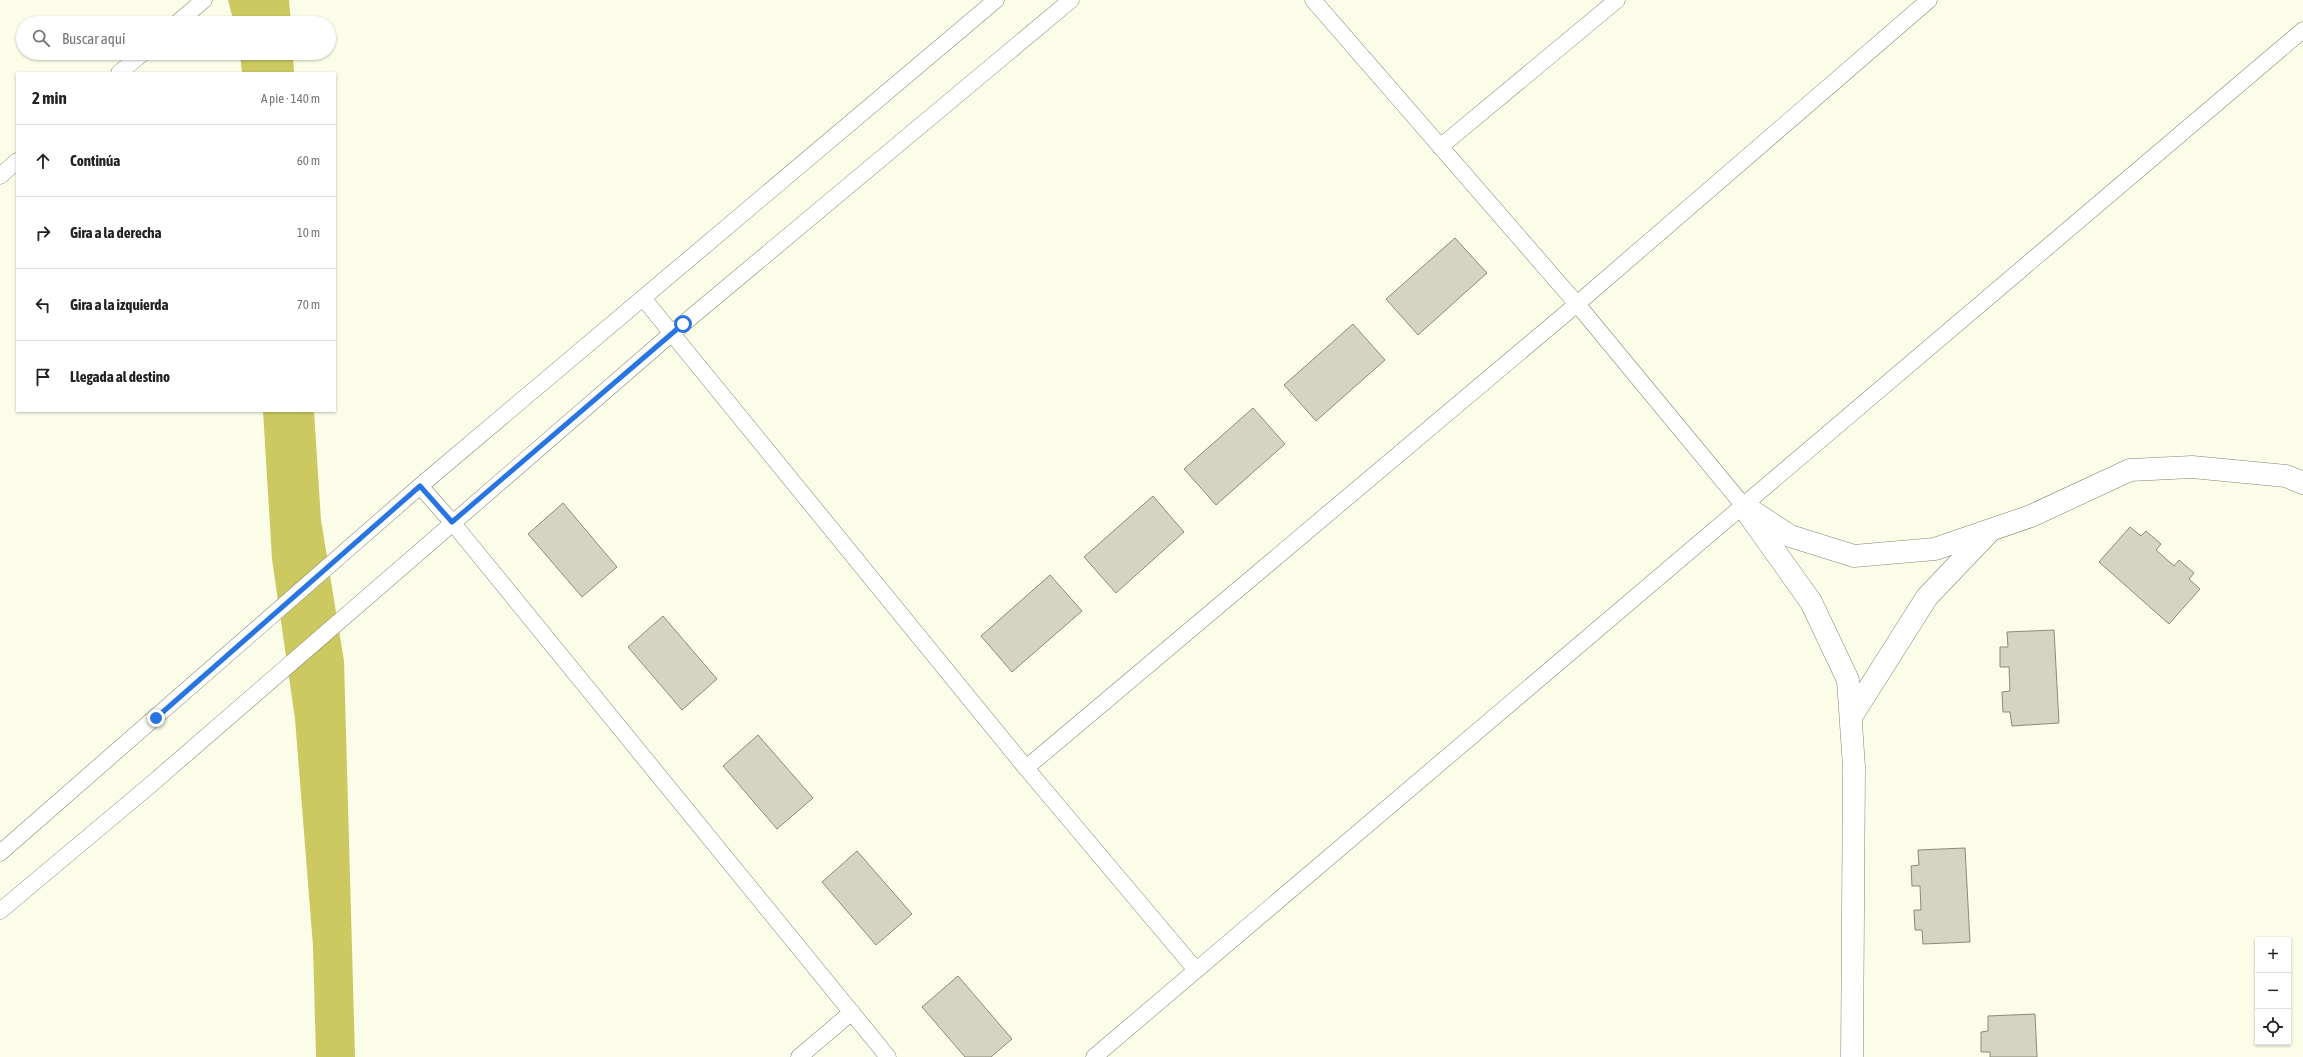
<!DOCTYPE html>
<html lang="es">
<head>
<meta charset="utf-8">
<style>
	:root { --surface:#fff; --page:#f6f6f6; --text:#222; --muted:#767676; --line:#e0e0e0 }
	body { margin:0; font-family:"Asap Condensed",sans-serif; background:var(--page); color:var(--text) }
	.controls { position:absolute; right:12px; bottom:12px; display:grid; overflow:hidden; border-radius:0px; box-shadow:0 1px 3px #0004 }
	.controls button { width:36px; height:36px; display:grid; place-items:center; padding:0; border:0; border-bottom:1px solid var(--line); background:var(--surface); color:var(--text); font:20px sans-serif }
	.stop { position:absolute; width:12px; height:12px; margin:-9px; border:3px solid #2874e0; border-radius:50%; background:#fff }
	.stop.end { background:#2874e0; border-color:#fff; box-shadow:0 1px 4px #0008 }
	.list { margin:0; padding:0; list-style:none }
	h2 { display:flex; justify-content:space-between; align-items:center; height:52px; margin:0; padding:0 16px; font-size:17px }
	h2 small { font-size:13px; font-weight:400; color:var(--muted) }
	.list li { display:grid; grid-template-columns:26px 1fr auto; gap:12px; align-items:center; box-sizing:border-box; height:72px; padding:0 16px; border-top:1px solid var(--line) }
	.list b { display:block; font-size:15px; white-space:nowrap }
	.list em { font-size:13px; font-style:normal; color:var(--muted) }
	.icon { flex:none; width:22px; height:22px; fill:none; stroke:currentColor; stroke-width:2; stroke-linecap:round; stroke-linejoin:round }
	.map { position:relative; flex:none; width:2303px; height:1057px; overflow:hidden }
	.search { position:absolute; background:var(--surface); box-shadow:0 1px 3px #0004; left:16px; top:16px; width:320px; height:44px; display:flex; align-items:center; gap:10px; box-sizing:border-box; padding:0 14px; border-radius:22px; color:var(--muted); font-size:15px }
	.panel { position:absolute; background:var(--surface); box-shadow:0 1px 3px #0004; left:16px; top:72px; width:320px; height:340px; border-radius:0px }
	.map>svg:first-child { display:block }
	.water { fill:#cbc960 }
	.building { fill:#d3d4c1; stroke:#8a8b78 }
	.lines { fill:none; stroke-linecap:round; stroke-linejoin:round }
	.lane-casing { stroke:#838371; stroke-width:17 }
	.street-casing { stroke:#838371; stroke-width:23 }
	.lane { stroke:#fff; stroke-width:16 }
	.street { stroke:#fff; stroke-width:22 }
	.route { stroke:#2874e0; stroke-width:5 }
</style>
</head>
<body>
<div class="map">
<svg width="2303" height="1057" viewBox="0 0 2303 1057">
	<rect width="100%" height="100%" fill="#fcfde9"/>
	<path class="water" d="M 228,0 L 289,0 L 291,23 L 234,23 Z
		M 240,53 L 293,53 L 294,73 L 242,73 Z
		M 263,411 L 314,411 L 321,520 L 344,661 L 355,1057 L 316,1057 L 313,946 L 295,719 L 272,559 Z"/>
	<path class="building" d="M 1455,238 L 1487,273 L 1418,335 L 1386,299 Z
		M 1353,324 L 1385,360 L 1316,421 L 1284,385 Z
		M 1253,408 L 1285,444 L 1216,505 L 1184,469 Z
		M 1153,496 L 1184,532 L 1116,593 L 1084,557 Z
		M 563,503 L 617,567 L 582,597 L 528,534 Z
		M 2130,527 L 2141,536 L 2146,531 L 2161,544 L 2156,550 L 2174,566 L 2179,560 L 2194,573 L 2189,579 L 2200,589 L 2169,624 L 2099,562 Z
		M 1050,575 L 1082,611 L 1012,672 L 981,636 Z
		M 663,616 L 717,679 L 682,710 L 628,647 Z
		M 2054,630 L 2059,723 L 2012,726 L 2010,712 L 2003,712 L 2002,692 L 2010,691 L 2009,667 L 2000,667 L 2000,647 L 2008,647 L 2007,632 Z
		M 758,735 L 813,798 L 777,829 L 723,766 Z
		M 1965,848 L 1970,942 L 1923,944 L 1922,930 L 1915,930 L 1914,910 L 1921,910 L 1920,886 L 1912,886 L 1911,866 L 1919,865 L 1918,850 Z
		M 857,851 L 912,914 L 876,945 L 822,882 Z
		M 958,976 L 1012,1039 L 991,1057 L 965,1057 L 922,1007 Z
		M 2035,1014 L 2037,1057 L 1990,1057 L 1990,1052 L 1981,1052 L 1981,1032 L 1988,1031 L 1988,1016 Z"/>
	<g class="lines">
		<g class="lane-casing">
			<path id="lane" d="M 1313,0 L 1577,304 L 1743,505
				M 177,23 L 204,0
				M 119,73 L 143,53
				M 1440,147 L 1617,0
				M 0,176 L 17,161
				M 643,298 L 1026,768 L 1196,970
				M 420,486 L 452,522 L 888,1057
				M 1026,768 L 1577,304 L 1929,0
				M 0,853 L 420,486 L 996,0
				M 0,911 L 148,787 L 671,334 L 1071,0
				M 799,1057 L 852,1012
				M 1094,1057 L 2303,30"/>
		</g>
		<g class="street-casing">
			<path id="street" d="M 1743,505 L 1790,536 L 1854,556 L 1935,549 L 2031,516 L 2130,470 L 2192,467 L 2286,476 L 2303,483
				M 1749,515 L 1811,602 L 1848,680 L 1854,767 L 1852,1057
				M 1851,717 L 1927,597 L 1990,531"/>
		</g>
		<use href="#lane" class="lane"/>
		<use href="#street" class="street"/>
	</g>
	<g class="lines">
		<path class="route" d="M 156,718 L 420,486 L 452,522 L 683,324"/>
	</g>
</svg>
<div class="controls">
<button>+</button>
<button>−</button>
<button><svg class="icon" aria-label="locate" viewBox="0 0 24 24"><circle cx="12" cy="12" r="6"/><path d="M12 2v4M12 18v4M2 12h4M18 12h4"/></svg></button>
</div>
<div class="stop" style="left:683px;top:324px"></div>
<div class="stop end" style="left:156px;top:718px"></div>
<div class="search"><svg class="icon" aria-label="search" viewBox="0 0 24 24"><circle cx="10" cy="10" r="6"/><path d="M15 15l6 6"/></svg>Buscar aquí</div>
<section class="panel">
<h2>2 min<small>A pie · 140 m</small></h2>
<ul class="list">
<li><svg class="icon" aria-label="ahead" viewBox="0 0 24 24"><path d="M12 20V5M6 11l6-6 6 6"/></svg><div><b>Continúa</b></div><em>60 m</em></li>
<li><svg class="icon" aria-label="right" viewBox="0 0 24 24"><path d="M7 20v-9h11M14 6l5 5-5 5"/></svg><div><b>Gira a la derecha</b></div><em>10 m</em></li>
<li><svg class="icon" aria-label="left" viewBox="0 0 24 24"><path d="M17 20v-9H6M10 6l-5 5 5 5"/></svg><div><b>Gira a la izquierda</b></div><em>70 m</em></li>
<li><svg class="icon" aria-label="arrive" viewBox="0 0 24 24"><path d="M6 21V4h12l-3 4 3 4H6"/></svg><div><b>Llegada al destino</b></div></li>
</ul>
</section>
</div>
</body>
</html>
